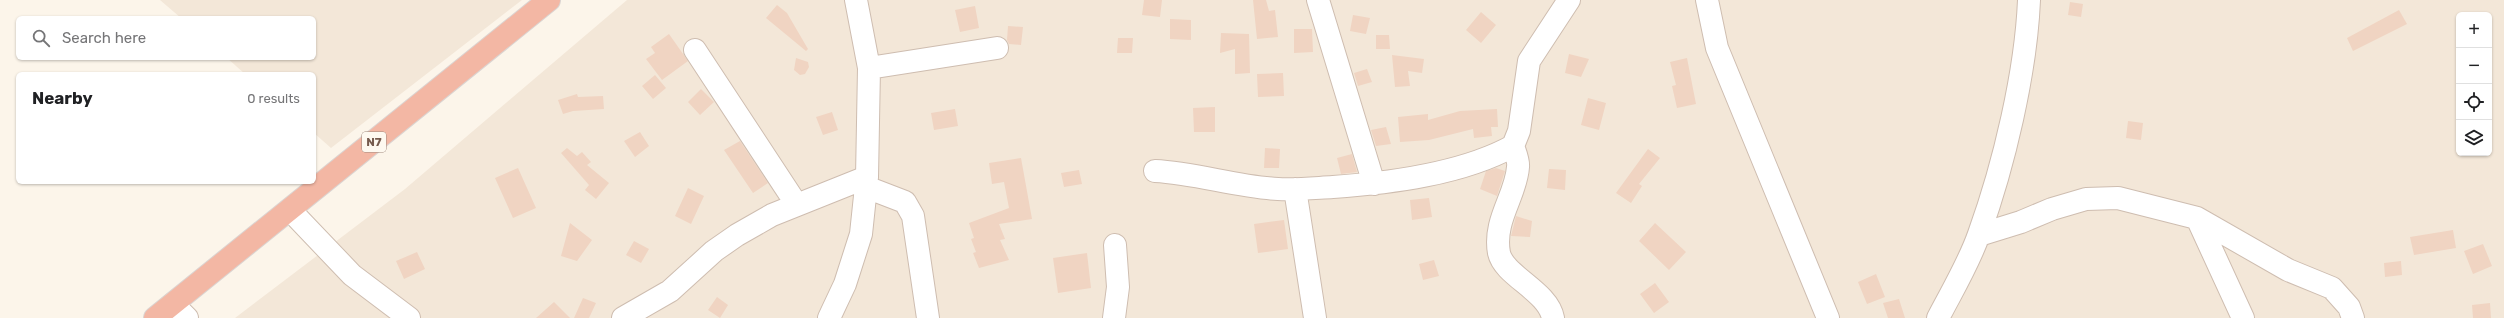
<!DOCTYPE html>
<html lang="en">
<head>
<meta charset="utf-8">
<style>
	:root { --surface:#fff; --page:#f2f2f2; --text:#202124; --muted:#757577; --line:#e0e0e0 }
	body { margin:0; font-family:Rubik,sans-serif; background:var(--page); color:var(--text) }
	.controls { position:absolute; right:12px; top:12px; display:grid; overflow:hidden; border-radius:6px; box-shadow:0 1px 3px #0004 }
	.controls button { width:36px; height:36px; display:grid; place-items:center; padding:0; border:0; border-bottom:1px solid var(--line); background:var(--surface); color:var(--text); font:20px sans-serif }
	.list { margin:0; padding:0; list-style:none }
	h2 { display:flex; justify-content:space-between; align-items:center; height:52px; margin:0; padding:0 16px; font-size:17px }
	h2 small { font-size:13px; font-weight:400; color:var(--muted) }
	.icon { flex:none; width:22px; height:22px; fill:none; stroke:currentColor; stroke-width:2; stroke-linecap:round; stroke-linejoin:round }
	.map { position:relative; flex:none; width:2504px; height:318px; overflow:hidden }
	.search { position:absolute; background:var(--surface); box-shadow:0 1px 3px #0004; left:16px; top:16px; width:300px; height:44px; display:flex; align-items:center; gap:10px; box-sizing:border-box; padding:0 14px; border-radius:6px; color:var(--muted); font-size:15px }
	.panel { position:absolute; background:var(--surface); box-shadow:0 1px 3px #0004; left:16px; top:72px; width:300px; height:112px; border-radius:6px }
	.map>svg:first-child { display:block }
	.residential { fill:#f3e7d8; fill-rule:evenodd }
	.building { fill:#f0d4c2 }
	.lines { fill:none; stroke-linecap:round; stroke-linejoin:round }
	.minor-casing { stroke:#cebdb0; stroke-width:24 }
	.highway-casing { stroke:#dbd4d1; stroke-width:24 }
	.minor { stroke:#fff; stroke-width:22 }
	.highway { stroke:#f3b7a4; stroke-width:22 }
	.labels { text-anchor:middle; stroke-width:3; stroke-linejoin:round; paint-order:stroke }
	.shield { fill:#fef9f0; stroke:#9f8a7f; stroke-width:1 }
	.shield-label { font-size:12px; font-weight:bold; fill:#765b4e }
</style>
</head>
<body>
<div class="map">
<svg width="2504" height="318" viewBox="0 0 2504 318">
	<rect width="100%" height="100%" fill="#fcf5ea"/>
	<path class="residential" d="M 160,0 L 522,0 L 331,148 L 314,133 L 314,74 L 245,74 L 227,58 L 314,58 L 314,18 L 181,18 Z
		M 627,0 L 2504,0 L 2504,318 L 235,318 L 405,189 ZM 2459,15 L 2489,15 L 2489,153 L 2459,153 Z"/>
	<path class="building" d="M 1144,0 L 1162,0 L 1160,17 L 1142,15 Z
		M 1253,0 L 1266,0 L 1269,11 L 1275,10 L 1278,37 L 1257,39 Z
		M 2070,2 L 2083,4 L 2081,17 L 2068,15 Z
		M 777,5 L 787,13 L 808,49 L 806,51 L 766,18 Z
		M 975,6 L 979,28 L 960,32 L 955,10 Z
		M 2399,10 L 2407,24 L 2353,51 L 2347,38 Z
		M 1481,12 L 1496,25 L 1481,43 L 1466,30 Z
		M 1353,15 L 1370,18 L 1366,34 L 1350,31 Z
		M 1170,19 L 1191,20 L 1191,40 L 1170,39 Z
		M 1008,26 L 1023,27 L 1021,45 L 1009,44 L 1007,40 Z
		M 1294,29 L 1312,29 L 1313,52 L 1294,53 Z
		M 1221,33 L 1249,34 L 1250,73 L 1235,74 L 1235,49 L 1220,53 Z
		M 669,34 L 688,61 L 662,80 L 646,59 L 655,53 L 651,47 Z
		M 1376,35 L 1389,35 L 1390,49 L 1376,49 Z
		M 1118,38 L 1133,38 L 1132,53 L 1117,53 Z
		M 1569,54 L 1589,59 L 1581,77 L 1565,73 Z
		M 1392,55 L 1424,59 L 1422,73 L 1408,71 L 1410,86 L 1395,87 Z
		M 796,58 L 808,62 L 809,67 L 805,74 L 800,75 L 794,70 Z
		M 1687,58 L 1696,104 L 1677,108 L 1672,86 L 1676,85 L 1670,62 Z
		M 1367,69 L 1372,82 L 1358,86 L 1354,73 Z
		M 1283,73 L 1284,96 L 1258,97 L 1257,74 Z
		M 655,75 L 666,88 L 653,99 L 642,86 Z
		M 701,89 L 714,102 L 700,115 L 688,102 Z
		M 577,94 L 578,97 L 603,96 L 604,109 L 573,111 L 563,114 L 558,100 Z
		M 1588,98 L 1606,103 L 1599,130 L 1581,125 Z
		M 1215,107 L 1215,132 L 1194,132 L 1193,108 Z
		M 955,109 L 958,126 L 934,130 L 931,113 Z
		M 1497,109 L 1498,127 L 1491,127 L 1492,136 L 1474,138 L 1473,129 L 1429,140 L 1400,142 L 1398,117 L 1428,114 L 1428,120 L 1460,111 Z
		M 832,112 L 838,130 L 823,135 L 816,117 Z
		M 2128,121 L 2143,123 L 2141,140 L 2126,138 Z
		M 1386,127 L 1391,144 L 1376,146 L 1371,130 Z
		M 640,132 L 649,146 L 635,157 L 624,141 Z
		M 740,141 L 768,183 L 753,193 L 724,150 Z
		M 567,148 L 577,156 L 582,152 L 591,162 L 587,165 L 609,183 L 596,199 L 585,190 L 589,185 L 561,153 Z
		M 1265,148 L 1280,149 L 1279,168 L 1264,168 Z
		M 1648,149 L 1660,158 L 1639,184 L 1642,186 L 1631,203 L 1616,193 Z
		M 1352,154 L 1357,172 L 1341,174 L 1337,158 Z
		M 1021,158 L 1032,219 L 999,224 L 1005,239 L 1000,240 L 1009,260 L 979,268 L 973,253 L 976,252 L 971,239 L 974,238 L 969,223 L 1009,208 L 1004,182 L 992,184 L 989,163 Z
		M 518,168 L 536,208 L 513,218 L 495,178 Z
		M 1496,168 L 1505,171 L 1497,196 L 1480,189 L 1486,171 Z
		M 1549,169 L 1566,170 L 1565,190 L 1547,188 Z
		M 1079,170 L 1082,184 L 1064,187 L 1061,173 Z
		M 688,188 L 704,196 L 691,224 L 675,216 Z
		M 1429,198 L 1432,217 L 1412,220 L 1410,200 Z
		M 1516,216 L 1532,221 L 1530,237 L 1511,236 Z
		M 1284,220 L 1288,249 L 1258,253 L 1254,224 Z
		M 570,223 L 592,240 L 577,261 L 561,256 Z
		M 1655,223 L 1686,252 L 1669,270 L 1639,241 Z
		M 2453,230 L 2456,248 L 2414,255 L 2410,237 Z
		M 634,241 L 649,249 L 641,263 L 626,255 Z
		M 2483,244 L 2492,266 L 2473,274 L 2464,251 Z
		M 417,252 L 425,269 L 404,279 L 396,261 Z
		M 1087,253 L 1091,288 L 1058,293 L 1053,258 Z
		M 1434,260 L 1439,276 L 1423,280 L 1419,264 Z
		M 2401,261 L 2402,275 L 2385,277 L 2384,263 Z
		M 1876,274 L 1885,297 L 1867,304 L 1858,282 Z
		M 1655,283 L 1669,302 L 1654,313 L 1640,294 Z
		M 717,297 L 728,305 L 720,318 L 708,310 Z
		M 583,298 L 596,303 L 589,318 L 574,318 Z
		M 1899,299 L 1905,318 L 1888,318 L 1883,303 Z
		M 554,302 L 570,318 L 536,318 Z
		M 2490,303 L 2491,318 L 2473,318 L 2472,305 Z"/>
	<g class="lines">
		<g class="minor-casing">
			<path id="minor" d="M 1318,0 L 1374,184
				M 1707,0 L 1717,48 L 1828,318
				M 695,50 L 797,205
				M 869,68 L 997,48
				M 1513,146 C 1515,152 1519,161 1518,167 C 1516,196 1493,220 1499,253 C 1504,276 1548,291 1553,318
				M 1155,171 C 1196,173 1237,187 1278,189 C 1297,190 1315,188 1333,187 C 1391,183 1462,174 1513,146 L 1519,131 L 1529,61 L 1569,0
				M 866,187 L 905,202 L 913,216 L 928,318
				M 1295,189 L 1315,318
				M 290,210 L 352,275 L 409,318
				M 2197,218 L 2243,318
				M 1979,235 L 2021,222 L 2052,209 L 2086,199 L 2118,198 L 2197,218 L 2288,270 L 2332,288 L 2349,307 L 2353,318
				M 173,304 L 187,318
				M 623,318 L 670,291 L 714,251 L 737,235 L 772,215 L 867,177
				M 829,318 L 845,284 L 861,234 L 867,177 L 869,68 L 856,0
				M 1114,318 L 1118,287 L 1115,245
				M 1938,318 C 1952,291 1969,263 1979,234 C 2004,165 2026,72 2029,0"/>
		</g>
		<g class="highway-casing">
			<path id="highway" d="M 155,318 L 549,0"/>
		</g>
		<use href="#minor" class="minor"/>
		<use href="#highway" class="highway"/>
	</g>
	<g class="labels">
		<rect class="shield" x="362" y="132" width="24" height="20" rx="3"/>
		<g class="shield-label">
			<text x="374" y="146">N7</text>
		</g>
	</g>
</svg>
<div class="controls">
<button>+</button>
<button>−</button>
<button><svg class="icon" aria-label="locate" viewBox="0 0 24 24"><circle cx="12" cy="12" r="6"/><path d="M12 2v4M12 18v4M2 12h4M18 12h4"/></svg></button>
<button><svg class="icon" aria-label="layers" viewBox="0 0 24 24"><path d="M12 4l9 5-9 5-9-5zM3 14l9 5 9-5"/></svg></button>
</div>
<div class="search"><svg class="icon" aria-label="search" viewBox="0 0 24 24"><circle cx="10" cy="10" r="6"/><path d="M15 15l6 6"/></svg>Search here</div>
<section class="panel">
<h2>Nearby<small>0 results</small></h2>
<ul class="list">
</ul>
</section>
</div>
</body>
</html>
